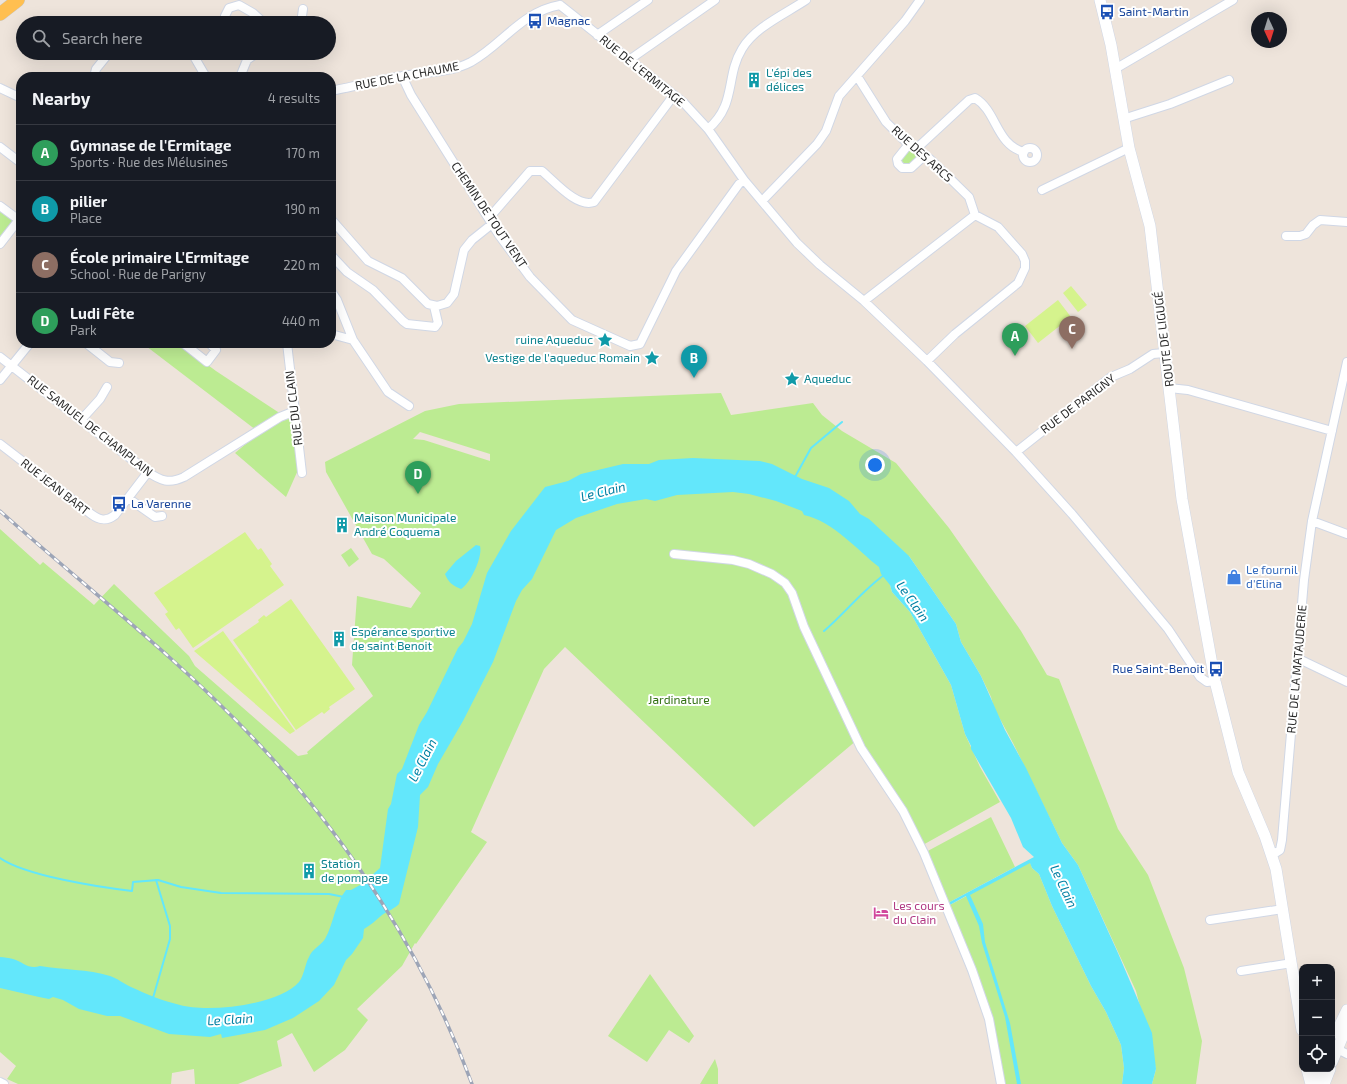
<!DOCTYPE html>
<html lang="en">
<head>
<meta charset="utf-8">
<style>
	:root { --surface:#171b24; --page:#242831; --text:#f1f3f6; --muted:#9ea1a6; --line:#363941; --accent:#3877ff }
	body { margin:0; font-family:"Exo 2",sans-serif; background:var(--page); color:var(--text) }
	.controls { position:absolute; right:12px; bottom:12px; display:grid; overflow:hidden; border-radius:8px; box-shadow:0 4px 16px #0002 }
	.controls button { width:36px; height:36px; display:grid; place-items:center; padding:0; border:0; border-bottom:1px solid var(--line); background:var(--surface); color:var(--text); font:20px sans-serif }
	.compass { position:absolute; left:1251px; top:12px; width:36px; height:36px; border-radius:50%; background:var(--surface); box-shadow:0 4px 16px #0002; rotate:176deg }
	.you { position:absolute; left:875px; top:465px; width:14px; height:14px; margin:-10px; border:3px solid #fff; border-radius:50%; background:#1a73e8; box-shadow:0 0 0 6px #1a73e833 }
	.badge { display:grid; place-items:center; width:26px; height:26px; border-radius:50%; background:var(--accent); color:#fff; font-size:13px; font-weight:700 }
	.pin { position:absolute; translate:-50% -33px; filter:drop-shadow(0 1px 2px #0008) }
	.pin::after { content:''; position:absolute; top:21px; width:14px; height:12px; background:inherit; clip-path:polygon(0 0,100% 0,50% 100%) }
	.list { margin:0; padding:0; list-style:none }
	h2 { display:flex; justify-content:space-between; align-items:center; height:52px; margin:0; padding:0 16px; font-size:17px }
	h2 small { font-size:13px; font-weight:400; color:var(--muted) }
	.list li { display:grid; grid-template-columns:26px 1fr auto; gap:12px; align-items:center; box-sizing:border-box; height:56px; padding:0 16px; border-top:1px solid var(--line) }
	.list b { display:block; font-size:15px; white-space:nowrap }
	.list p { margin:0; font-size:13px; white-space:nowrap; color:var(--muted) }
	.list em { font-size:13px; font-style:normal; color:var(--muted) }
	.icon { flex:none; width:22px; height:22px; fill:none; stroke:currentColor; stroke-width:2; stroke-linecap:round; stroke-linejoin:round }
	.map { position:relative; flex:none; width:1347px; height:1084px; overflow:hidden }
	.search { position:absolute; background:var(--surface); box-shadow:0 4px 16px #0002; left:16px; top:16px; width:320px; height:44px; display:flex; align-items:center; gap:10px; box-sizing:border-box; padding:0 14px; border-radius:22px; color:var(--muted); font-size:15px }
	.panel { position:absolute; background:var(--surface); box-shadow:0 4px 16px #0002; left:16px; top:72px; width:320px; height:276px; border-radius:16px }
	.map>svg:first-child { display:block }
	.green { fill:#bceb92; fill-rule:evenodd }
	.pitch { fill:#d5f38d }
	.water { fill:#63e7fb }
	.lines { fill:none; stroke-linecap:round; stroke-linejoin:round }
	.stream { stroke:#63e7fb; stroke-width:2 }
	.street-casing { stroke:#d0d7e5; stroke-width:10 }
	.secondary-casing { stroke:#d0d7e5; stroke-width:12 }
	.primary-casing { stroke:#c8c8c8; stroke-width:14 }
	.street { stroke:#fff; stroke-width:8 }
	.secondary { stroke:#fff; stroke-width:11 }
	.primary { stroke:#ffbf50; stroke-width:13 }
	.rail-casing { stroke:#9da5b7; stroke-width:3.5 }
	.rail { stroke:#fff; stroke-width:2; stroke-dasharray:6; stroke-linecap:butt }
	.labels { text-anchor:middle; stroke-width:4; stroke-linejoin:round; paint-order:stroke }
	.transit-label { font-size:12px; fill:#164399; stroke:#fff; text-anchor:start }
	.street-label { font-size:12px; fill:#2b2b2b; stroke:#fff }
	.culture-label { font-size:12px; fill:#0d838f; stroke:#fff; text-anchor:start }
	.shop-label { font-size:12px; fill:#366cbe; stroke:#fff; text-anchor:start }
	.park-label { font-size:12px; fill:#327012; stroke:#fff }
	.hotel-label { font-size:12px; fill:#b23c85; stroke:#fff; text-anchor:start }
	.water-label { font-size:13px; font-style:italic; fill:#017fa2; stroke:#fff }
</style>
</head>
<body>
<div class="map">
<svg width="1347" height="1084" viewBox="0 0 1347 1084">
	<rect width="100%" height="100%" fill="#eee4db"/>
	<path class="green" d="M 907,149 L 911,149 L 918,155 L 919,157 L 912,165 L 903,165 L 900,160 Z
		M 0,209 L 15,221 L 0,240 Z
		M 142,343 L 178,343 L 216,371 L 281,414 L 256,430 Z
		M 721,393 L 731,415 L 813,403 L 822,415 L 842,431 L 896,463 L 949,528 L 1021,631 L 1047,675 L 1059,679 L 1118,829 L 1148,875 L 1184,968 L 1202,1041 L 1196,1084 L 1152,1084 L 1156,1069 L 1136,991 L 1078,865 L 1062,843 L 1013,743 L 994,708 L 991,697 L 981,676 L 961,642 L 956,624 L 909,556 L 890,585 L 892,592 L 910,612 L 951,685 L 965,734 L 980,767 L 1000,802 L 921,846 L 857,740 L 754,827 L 565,647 L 544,669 L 471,832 L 487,842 L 416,944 L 415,943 L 402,966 L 357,1009 L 368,1020 L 345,1050 L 314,1072 L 292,1033 L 277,1041 L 282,1066 L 238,1084 L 195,1084 L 194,1069 L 172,1073 L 171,1084 L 18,1084 L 7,1079 L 16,1066 L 0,1052 L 0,529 L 40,565 L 43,562 L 94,605 L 114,584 L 189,656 L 195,666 L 298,756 L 308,754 L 307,752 L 373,696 L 352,665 L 357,596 L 411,608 L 421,593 L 384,559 L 372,554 L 326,472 L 325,462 L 425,411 L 459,404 ZM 420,432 L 490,454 L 490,461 L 424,440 L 413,439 Z
		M 290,416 L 293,417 L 298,470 L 286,497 L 235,453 L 248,442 Z
		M 351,548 L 359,559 L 349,567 L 341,555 Z
		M 991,817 L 1015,867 L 946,904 L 924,853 Z
		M 1030,862 L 1032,868 L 1039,874 L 1052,906 L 1091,986 L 1106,1012 L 1121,1045 L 1124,1068 L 1122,1084 L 1001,1084 L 997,1056 L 948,906 Z
		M 650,974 L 694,1036 L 689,1043 L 669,1030 L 647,1062 L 608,1036 Z
		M 715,1059 L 718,1069 L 718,1084 L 700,1084 Z"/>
	<path class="pitch" d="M 1071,286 L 1087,305 L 1078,312 L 1063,293 Z
		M 1058,300 L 1071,317 L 1038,343 L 1025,326 Z
		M 245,532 L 258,550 L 261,548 L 272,564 L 270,566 L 284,585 L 193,648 L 179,628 L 176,630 L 165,614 L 168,612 L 154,593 Z
		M 291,599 L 355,689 L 329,707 L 330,709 L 324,714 L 322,712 L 296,730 L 233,640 L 259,622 L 258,620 L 264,615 L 266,617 Z
		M 223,631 L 295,731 L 290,734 L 194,651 Z"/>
	<path class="water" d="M 693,458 L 760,461 L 772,464 L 802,479 L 829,488 L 849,501 L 860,514 L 869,519 L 909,556 L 956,624 L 961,642 L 981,676 L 1005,730 L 1026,768 L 1062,843 L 1078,865 L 1118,953 L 1152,1033 L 1156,1069 L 1152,1084 L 1122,1084 L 1124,1068 L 1121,1045 L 1106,1012 L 1091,986 L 1052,906 L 1039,874 L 1032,868 L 1030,863 L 970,895 L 983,924 L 985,942 L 1010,1023 L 1021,1084 L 1017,1084 L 1005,1017 L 982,943 L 979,926 L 966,896 L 948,906 L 946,904 L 1034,857 L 1023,847 L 1011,818 L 971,749 L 971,746 L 965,734 L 951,685 L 910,612 L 892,592 L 890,585 L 881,574 L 879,567 C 856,549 834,522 804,515 L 802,511 L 776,501 L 749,494 L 733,492 L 677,495 L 655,501 L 646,499 L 617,504 L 576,518 L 556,530 L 532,579 L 522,590 L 516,601 L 493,662 L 463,721 L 438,764 L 428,787 L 420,795 L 418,827 L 399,904 C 394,909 388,911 382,915 C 376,920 371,925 364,929 L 363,938 L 352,954 L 346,960 L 334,985 L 319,1001 L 293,1018 L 265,1030 L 222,1038 L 221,1034 L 210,1037 L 169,1034 L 120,1016 L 107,1016 L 79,1009 L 63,1000 L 53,997 L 49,999 L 39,997 L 0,988 L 0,957 C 4,957 9,958 13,959 C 23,962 29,970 40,966 C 63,970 88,969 110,976 C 117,978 124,984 131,987 C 146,994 163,1001 180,1005 C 208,1013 279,1005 299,982 C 304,976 305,964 309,957 C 312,949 320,946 325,939 C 334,923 334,905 346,890 L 351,890 L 362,884 L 380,868 L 388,809 L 391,804 L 397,774 L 402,769 L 419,725 L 427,712 L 458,648 L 463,642 L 472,624 L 487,573 L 511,531 L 545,487 L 568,481 L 581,474 L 623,464 L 649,464 L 659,460 Z
		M 476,545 L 480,546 C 483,557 470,584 461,589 C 453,586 448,582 445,574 L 456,561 Z"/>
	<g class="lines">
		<path class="stream" d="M 795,477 L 811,448 L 842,422
			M 824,631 C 845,613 862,591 884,575
			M 0,858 C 26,876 99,887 132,891 L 133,882 L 158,880 L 181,887 L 221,893 L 329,894 L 344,897
			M 153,998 L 170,939 L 170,926 L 156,880"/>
		<g class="street-casing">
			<path id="street" d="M 560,5 L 684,103 L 708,129 L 744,180 L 797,243 L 820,265 L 864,301 L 927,361 L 1016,452 L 1072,514 L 1168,629 L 1200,677 L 1207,682 L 1215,681
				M 225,23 L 225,16 L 229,8 L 239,5 L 253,13 L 264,23
				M 301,23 L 303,9
				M 597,35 L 648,0
				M 192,53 L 206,77
				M 629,60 L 715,0
				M 1115,69 L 1233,0
				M 402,76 L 411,95 L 499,235 L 530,277 L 572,320 L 630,346 L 640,344 L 676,271 L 739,184 L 744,180
				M 857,76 L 886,122 L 905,141 L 930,159 L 969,197 L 975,215 L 864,301
				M 94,77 L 96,69 L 109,53
				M 240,77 L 247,60 L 257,53
				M 0,88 L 21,98
				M 331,91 C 355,86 379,80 403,76 C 425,72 450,73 471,62 C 503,44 521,12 560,5
				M 1123,119 L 1170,104 L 1229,80
				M 708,129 C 737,104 725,77 742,49 C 755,27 785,14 806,0
				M 909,144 L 897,159 L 898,164 L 902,168 L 911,168 L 925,155
				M 0,147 L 21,163
				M1023 155a7 7 0 1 1 14 0a7 7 0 1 1-14 0Z
				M 916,149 L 969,100 L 975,98 C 997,111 996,145 1024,152
				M 1042,190 L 1129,148
				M 762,201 L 817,144 L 826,131 L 839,96 L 905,21 L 920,0
				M 0,206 L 19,220
				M 489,218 L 530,171 L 542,171 C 555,182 577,208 594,202 L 674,95
				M 331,219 L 368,261 L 402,278 L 428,304 L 437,306 L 447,303 L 454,294 L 464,250 L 472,240 L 492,224
				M 1286,236 L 1300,236 L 1306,234 L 1313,225 L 1320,220 L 1347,222
				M 0,244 L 21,217
				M 331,255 L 347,272 L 373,290 L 403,321 L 407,324 L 435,327 L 438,323 L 434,306
				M 331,291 L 337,300 L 353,340
				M 331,334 L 353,340 L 388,392 L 409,406
				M 86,343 L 110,362 L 119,363
				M 183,343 L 207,362 L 216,350 L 209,343
				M 287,343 L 302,473
				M 0,357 L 148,472 C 161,481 169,484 184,477 L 280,417 L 295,411
				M 927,361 L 955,334 L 1018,283 L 1025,268 L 1025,261 L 1022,254 L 998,227 L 975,215
				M 0,380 L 30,343
				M 1169,388 L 1188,390 L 1332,431
				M 81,420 L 100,399 L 107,387
				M 0,444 L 91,514 C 99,520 106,522 115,515 L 148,472
				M 1016,452 L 1111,377 L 1130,369 L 1153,354 L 1164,353
				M 128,498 L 155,517 L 162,516
				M 1312,521 L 1347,534
				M 674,554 L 733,560 L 749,564 L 772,574 L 785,583 L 792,593 L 804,627 L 861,748 L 903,811 L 924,853 L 972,970 L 989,1019 L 1001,1084
				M 1299,659 L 1347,682
				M 1272,855 L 1280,850 L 1282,840 L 1304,580 L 1312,521 L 1347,362
				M 1210,920 L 1283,909
				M 1241,971 L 1292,963
				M 1337,1049 L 1347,1054
				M 0,1082 L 4,1084"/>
		</g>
		<g class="secondary-casing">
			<path id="secondary" d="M 1100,0 L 1111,45 L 1129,148 L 1150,226 L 1182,499 L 1215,681 L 1238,772 L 1265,836 L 1276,869 L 1302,1030
				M 1336,1033 L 1347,1010
				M 1332,1062 L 1347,1026
				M 1307,1069 L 1311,1084
				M 1314,1084 L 1320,1069
				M 1324,1084 L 1330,1069"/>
		</g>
		<g class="primary-casing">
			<path id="primary" d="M 0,14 L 18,0"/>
		</g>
		<use href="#street" class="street"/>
		<use href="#secondary" class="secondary"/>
		<use href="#primary" class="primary"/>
		<g class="rail-casing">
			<path id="rail" d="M 0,511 C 85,587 177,657 256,741 C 349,839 425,957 472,1084"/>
		</g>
		<use href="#rail" class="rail"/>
	</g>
	<defs>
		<g id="bus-bare" transform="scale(1.2)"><path d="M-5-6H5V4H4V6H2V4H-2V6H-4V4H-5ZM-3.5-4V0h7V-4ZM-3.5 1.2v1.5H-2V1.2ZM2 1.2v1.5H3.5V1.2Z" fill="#1a4fb4" stroke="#fff" stroke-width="2.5" paint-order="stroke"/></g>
		<g id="building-bare" transform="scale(1.2)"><path d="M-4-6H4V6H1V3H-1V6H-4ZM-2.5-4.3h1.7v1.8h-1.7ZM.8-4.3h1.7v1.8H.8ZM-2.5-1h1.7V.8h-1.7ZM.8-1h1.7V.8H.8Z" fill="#0f9aa8" stroke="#fff" stroke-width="2.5" paint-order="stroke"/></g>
		<g id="sight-bare" transform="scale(1.2)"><path d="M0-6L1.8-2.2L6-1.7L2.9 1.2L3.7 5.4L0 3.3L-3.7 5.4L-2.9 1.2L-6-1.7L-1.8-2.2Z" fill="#0f9aa8" stroke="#fff" stroke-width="2.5" paint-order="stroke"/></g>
		<g id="shop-bare" transform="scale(1.2)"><path d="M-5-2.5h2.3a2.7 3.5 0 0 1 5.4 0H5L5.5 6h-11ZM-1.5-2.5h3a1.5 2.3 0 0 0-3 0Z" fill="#3f7fe0" stroke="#fff" stroke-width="2.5" paint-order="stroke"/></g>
		<g id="hotel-bare" transform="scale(1.2)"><path d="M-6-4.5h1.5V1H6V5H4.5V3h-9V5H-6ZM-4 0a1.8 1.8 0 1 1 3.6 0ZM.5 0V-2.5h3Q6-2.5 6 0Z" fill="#d1479c" stroke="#fff" stroke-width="2.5" paint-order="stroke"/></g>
	</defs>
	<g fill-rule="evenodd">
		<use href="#bus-bare" x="1107" y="12"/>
		<use href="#bus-bare" x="535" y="21"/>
		<use href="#building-bare" x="754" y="80"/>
		<use href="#sight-bare" x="605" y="340"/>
		<use href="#sight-bare" x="652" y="358"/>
		<use href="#sight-bare" x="792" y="379"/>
		<use href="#bus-bare" x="119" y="504"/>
		<use href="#building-bare" x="342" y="525"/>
		<use href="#shop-bare" x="1234" y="577"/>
		<use href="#building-bare" x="339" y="639"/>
		<use href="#bus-bare" x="1216" y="669"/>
		<use href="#building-bare" x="309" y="871"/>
		<use href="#hotel-bare" x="881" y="913"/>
	</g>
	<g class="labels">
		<g class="transit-label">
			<text x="1119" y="16">Saint-Martin</text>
			<text x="547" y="25">Magnac</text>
			<text x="131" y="508">La Varenne</text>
			<text x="1204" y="673" text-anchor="end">Rue Saint-Benoit</text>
		</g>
		<g class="street-label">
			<text transform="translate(642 71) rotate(39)" y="4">RUE DE L'ERMITAGE</text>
			<text transform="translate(407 76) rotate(-11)" y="4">RUE DE LA CHAUME</text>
			<text transform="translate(922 154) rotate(42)" y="4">RUE DES ARCS</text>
			<text transform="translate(489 215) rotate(56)" y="4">CHEMIN DE TOUT VENT</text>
			<text transform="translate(1164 339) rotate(-97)" y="4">ROUTE DE LIGUGÉ</text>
			<text transform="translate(1078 404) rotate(-37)" y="4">RUE DE PARIGNY</text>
			<text transform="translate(294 408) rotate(-97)" y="4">RUE DU CLAIN</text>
			<text transform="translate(90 426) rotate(38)" y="4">RUE SAMUEL DE CHAMPLAIN</text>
			<text transform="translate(55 487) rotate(38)" y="4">RUE JEAN BART</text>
			<text transform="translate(1297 669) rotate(-85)" y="4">RUE DE LA MATAUDERIE</text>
		</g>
		<g class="culture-label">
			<text x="766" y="77">L'épi des<tspan x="766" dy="14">délices</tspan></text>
			<text x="593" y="344" text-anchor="end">ruine Aqueduc</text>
			<text x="640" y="362" text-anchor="end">Vestige de l'aqueduc Romain</text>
			<text x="804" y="383">Aqueduc</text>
			<text x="354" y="522">Maison Municipale<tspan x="354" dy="14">André Coquema</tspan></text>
			<text x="351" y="636">Espérance sportive<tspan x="351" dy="14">de saint Benoit</tspan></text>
			<text x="321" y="868">Station<tspan x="321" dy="14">de pompage</tspan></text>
		</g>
		<g class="shop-label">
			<text x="1246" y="574">Le fournil<tspan x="1246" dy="14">d'Elina</tspan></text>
		</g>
		<g class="park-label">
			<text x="679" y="704">Jardinature</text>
		</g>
		<g class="hotel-label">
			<text x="893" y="910">Les cours<tspan x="893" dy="14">du Clain</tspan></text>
		</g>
		<g class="water-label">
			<text transform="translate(603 491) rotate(-14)" y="5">Le Clain</text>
			<text transform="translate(913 601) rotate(55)" y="5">Le Clain</text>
			<text transform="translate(422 760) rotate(-63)" y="5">Le Clain</text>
			<text transform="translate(1064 886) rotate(65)" y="5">Le Clain</text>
			<text transform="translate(230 1019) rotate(-4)" y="5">Le Clain</text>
		</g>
	</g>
</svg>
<div class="controls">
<button>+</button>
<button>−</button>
<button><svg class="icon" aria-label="locate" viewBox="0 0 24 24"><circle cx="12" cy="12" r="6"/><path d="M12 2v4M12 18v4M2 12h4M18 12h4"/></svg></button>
</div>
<svg class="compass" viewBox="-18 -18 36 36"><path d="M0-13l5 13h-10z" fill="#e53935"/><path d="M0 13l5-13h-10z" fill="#9ea1a6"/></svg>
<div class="you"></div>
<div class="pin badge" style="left:1015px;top:356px;background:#2e9e5b">A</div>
<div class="pin badge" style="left:694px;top:378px;background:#0f9aa8">B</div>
<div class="pin badge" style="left:1072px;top:349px;background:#8d6e63">C</div>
<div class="pin badge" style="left:418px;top:494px;background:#2e9e5b">D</div>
<div class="search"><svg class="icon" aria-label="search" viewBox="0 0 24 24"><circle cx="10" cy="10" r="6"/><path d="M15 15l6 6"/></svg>Search here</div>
<section class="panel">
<h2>Nearby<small>4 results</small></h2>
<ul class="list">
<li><span class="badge" style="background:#2e9e5b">A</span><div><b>Gymnase de l'Ermitage</b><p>Sports · Rue des Mélusines</p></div><em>170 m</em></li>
<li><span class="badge" style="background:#0f9aa8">B</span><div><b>pilier</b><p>Place</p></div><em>190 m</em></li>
<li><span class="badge" style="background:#8d6e63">C</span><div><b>École primaire L'Ermitage</b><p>School · Rue de Parigny</p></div><em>220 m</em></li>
<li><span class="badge" style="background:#2e9e5b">D</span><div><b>Ludi Fête</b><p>Park</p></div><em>440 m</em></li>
</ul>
</section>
</div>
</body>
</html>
